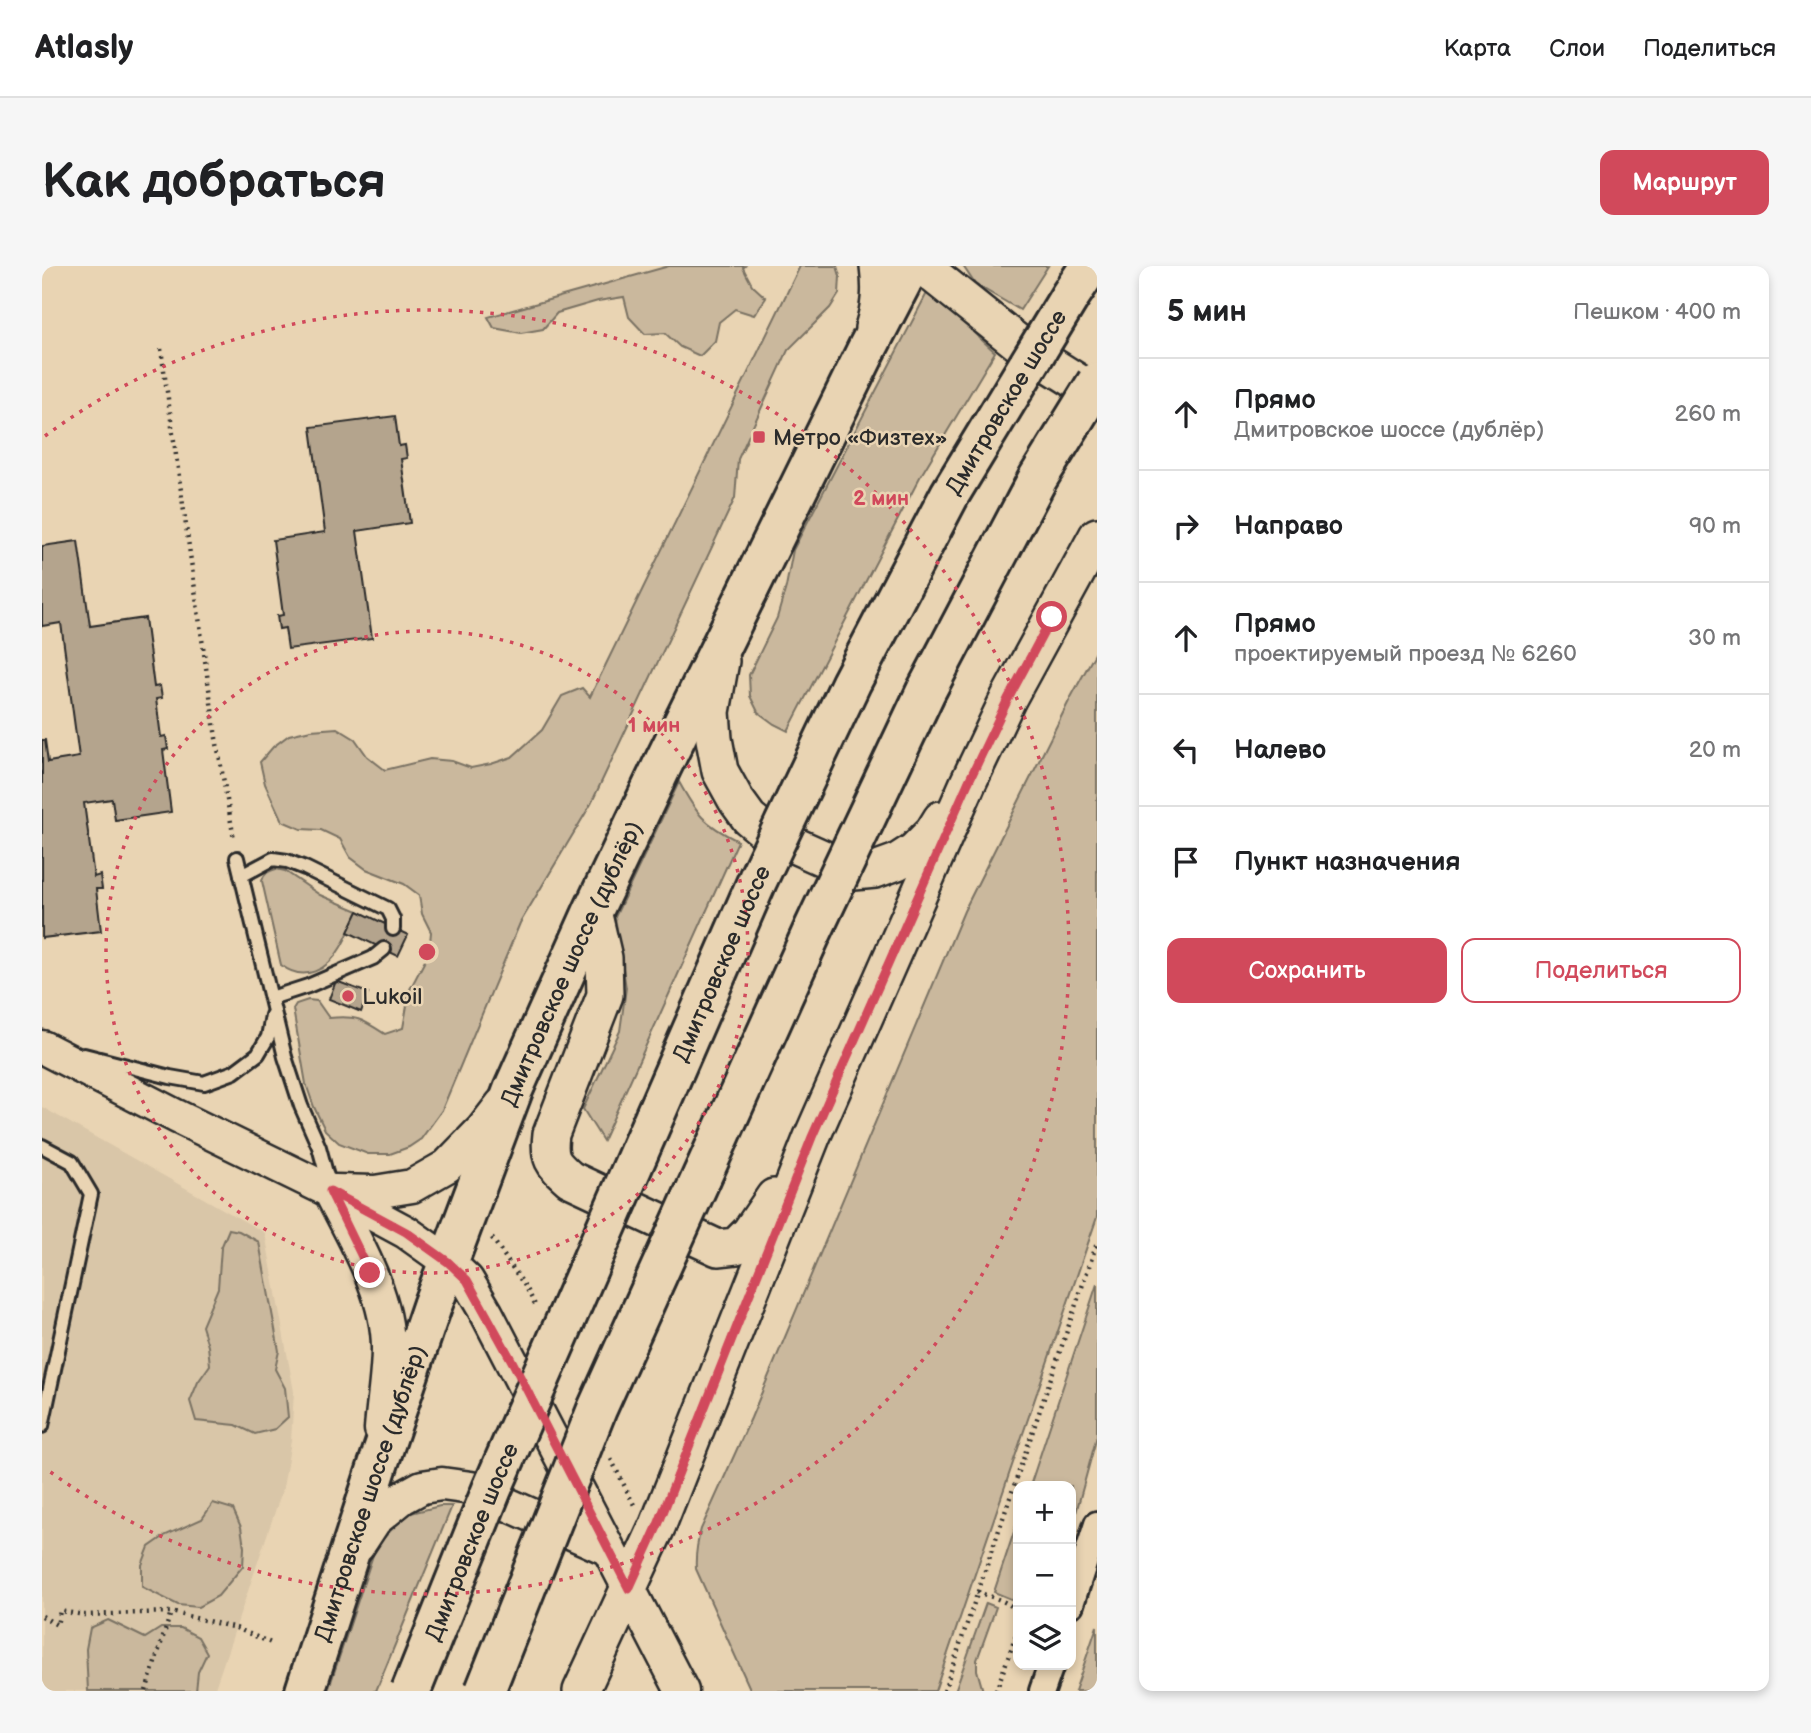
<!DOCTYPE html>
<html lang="ru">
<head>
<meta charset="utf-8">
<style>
	:root { --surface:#fff; --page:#f6f6f6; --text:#202124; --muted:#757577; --line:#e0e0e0; --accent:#d1495b }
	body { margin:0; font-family:"Balsamiq Sans",sans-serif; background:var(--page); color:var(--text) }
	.controls { position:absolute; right:21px; bottom:21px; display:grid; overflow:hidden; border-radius:14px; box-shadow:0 4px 10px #0003 }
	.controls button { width:63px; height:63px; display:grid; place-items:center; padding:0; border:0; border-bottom:2px solid var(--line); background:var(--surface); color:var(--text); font:35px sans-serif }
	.stop { position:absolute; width:21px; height:21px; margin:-16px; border:5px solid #d1495b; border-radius:50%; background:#fff }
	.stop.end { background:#d1495b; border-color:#fff; box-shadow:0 2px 7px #0008 }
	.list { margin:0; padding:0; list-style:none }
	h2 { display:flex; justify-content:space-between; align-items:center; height:91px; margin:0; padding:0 28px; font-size:30px }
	h2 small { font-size:23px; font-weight:400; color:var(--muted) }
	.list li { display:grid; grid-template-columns:46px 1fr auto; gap:21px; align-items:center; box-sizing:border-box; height:112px; padding:0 28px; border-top:2px solid var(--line) }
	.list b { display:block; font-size:26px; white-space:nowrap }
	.list p { margin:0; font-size:23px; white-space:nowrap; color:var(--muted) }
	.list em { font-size:23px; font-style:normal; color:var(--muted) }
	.actions { display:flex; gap:14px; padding:21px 28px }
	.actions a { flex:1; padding:16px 0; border:2px solid var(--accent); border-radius:14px; text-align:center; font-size:24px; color:var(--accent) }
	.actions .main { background:var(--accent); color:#fff }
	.icon { flex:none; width:38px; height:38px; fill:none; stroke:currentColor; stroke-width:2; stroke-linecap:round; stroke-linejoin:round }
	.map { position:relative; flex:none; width:1055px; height:1425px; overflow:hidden; border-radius:14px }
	header { display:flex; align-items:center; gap:42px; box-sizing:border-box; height:98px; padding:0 35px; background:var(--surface); border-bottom:2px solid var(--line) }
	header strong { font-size:33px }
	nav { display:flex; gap:38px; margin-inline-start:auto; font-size:24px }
	.intro { display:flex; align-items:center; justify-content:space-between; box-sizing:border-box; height:168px; padding:0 42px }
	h1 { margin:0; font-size:49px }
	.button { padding:18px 32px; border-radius:14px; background:var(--accent); color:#fff; font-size:24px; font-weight:700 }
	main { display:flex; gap:42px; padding:0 42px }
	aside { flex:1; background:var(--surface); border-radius:14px; box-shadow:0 4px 10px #0003 }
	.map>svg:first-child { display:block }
	.built { fill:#d9c6a8 }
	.green { fill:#cab89d; stroke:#7a7264; stroke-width:2 }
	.building { fill:#b4a48d; stroke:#2b2b2b; stroke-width:2 }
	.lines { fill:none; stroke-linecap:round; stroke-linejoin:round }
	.service-casing { stroke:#2b2b2b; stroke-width:18 }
	.minor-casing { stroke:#2b2b2b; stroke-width:30 }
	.tertiary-casing { stroke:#2b2b2b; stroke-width:37 }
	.secondary-casing { stroke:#2b2b2b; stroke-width:40 }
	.trunk-casing { stroke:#2b2b2b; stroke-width:44 }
	.path { stroke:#2b2b2b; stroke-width:4.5; stroke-dasharray:2 5; stroke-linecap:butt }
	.service { stroke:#e9d4b3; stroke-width:12 }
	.minor { stroke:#e9d4b3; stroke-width:24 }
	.tertiary { stroke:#e9d4b3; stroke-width:32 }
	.secondary { stroke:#e9d4b3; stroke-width:35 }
	.trunk { stroke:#e9d4b3; stroke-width:38 }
	.trunk-bridge-casing { stroke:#2b2b2b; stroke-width:44; stroke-linecap:butt }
	.trunk-bridge { stroke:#e9d4b3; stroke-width:38 }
	.route { stroke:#d1495b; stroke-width:9 }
	.ring { fill:none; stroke:#d1495b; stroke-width:3.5; stroke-dasharray:3.5 7 }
	.poi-dot { fill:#d1495b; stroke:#e9d4b3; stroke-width:2.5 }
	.labels { text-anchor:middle; stroke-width:5; stroke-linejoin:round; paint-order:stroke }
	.street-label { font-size:23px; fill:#2b2b2b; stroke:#e9d4b3 }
	.poi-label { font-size:23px; fill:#2b2b2b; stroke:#e9d4b3; text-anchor:start }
	.centre { fill:#d1495b; stroke:#e9d4b3; stroke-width:3.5 }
	.ring-label { font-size:21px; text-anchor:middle; font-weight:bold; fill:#d1495b; stroke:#e9d4b3; stroke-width:5; stroke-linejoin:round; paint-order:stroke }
</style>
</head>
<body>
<header>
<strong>Atlasly</strong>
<nav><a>Карта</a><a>Слои</a><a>Поделиться</a></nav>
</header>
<div class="intro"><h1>Как добраться</h1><a class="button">Маршрут</a></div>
<main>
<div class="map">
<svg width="1055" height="1425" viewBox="0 0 1055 1425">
	<rect width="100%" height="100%" fill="#e9d4b3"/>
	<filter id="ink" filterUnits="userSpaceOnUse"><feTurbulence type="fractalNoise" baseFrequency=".0143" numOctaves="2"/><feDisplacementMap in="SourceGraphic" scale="14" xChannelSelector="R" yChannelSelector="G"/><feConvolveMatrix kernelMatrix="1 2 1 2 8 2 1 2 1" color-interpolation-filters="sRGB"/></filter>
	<g filter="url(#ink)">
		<path class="built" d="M 0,841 L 223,967 L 252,1126 L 249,1175 L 241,1222 L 172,1425 L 0,1425 Z"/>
		<path class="green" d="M 627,0 L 703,0 L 701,2 L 710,19 L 724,32 L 712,49 L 693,43 L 677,56 L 673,75 L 658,90 L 638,81 L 623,67 L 603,68 L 587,51 L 582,31 L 556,35 L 515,47 L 501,63 L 479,67 L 452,62 L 446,51 Z
			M 758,0 L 795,0 L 798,10 L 797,28 L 788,42 L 746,84 L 696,193 L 693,232 L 549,538 L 478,657 L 400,844 L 379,873 L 367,881 L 348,888 L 326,888 L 297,877 L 283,864 L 272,841 L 264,818 L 251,743 L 254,738 L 266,734 L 275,735 L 287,752 C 314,749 320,753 343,768 L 361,762 L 368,723 L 387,687 L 389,666 L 380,648 L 377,629 L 362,618 L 324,603 L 308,591 L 298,573 L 279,564 L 259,563 L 240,555 L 223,518 L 218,496 L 231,481 L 247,469 L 269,464 L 295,462 L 313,473 L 325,490 L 343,504 L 388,493 L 410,495 L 429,502 L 449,498 L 470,491 L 500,464 L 520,430 L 540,422 L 548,431 Z
			M 921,0 L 1006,0 L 978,44 L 933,18 Z
			M 886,25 L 953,86 L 878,211 L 746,465 L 732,458 L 716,446 L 708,430 L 707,409 L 735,352 L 744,321 L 751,284 Z
			M 1055,384 L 1055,951 L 893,1425 L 709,1425 L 654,1303 C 653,1288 655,1277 659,1263 L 709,1152 L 922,645 L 1028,433 Z
			M 637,516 C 655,549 662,558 696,575 L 561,875 L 541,843 L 578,765 L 584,722 L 573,651 Z
			M 234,603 L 243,605 L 278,629 L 316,645 C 310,657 306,670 299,681 C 286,704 262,717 239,699 L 220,615 C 222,607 227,605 234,603 Z
			M 187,963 L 197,965 L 217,976 L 237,1085 L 233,1103 L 243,1122 L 246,1151 L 233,1163 L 213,1168 L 194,1159 L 154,1155 L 148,1135 L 156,1116 L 168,1099 L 166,1080 L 160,1060 L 176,1022 L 179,982 Z
			M 1055,1018 L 1055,1170 L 1029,1265 L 1029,1220 L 988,1220 Z
			M 171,1237 L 191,1243 L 199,1261 L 202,1281 L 201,1300 L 176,1330 L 156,1341 L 136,1339 L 100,1321 L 100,1299 L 107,1281 L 124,1269 L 160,1253 Z
			M 398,1240 L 410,1240 L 334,1425 L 286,1425 L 334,1280 L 353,1260 L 369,1247 Z
			M 976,1254 L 976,1336 L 952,1326 Z
			M 944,1337 L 954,1341 L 935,1394 L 935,1404 L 941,1425 L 913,1425 Z
			M 66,1354 L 103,1372 L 119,1362 L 139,1362 L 156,1371 L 165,1387 L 156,1406 L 154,1425 L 46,1425 L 44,1383 L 48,1362 Z
			M 1055,1360 L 1055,1425 L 1033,1425 Z"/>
		<path class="building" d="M 353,150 L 357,180 L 363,179 L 365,192 L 359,193 L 368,257 L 315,265 L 330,372 L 246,383 L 243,362 L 237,363 L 235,350 L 241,349 L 231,274 L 283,266 L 269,161 Z
			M 36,275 L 48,360 L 103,352 L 112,421 L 118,420 L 120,432 L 114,433 L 119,471 L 124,470 L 126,483 L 121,484 L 129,546 L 73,554 L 70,533 L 42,537 L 52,611 L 58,609 L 60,623 L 54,623 L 59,665 L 0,672 L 0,474 L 3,474 L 6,496 L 37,491 L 19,357 L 0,360 L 0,280 Z
			M 316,645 L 366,669 L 356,690 L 306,666 Z
			M 294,715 L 326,727 L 319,746 L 287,733 Z"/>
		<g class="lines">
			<g class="service-casing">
				<path id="service" d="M 195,592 L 243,791 L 259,840 L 277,881 L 287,918
					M 199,610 L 231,593 L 245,595 L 263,602 L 346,643 L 351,653 L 351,663
					M 229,732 L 266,720 L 331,692 L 342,683
					M 42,789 L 128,811 L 162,817 L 192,806 L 216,788 L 226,771 L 230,749
					M 0,880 L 30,896 L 49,928 L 0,1160"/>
			</g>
			<g class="minor-casing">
				<path id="minor" d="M 1029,1338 L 1055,1258
					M 1000,1425 L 1009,1399"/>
			</g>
			<g class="tertiary-casing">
				<path id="tertiary" d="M 0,781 L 134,850 L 288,925 L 364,966 L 406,996 L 425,1014 L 445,1048 L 640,1425
					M 288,925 C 312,973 346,1027 346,1082 C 346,1109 341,1136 339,1163
					M 293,925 L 333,926 L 370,920 L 405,900 L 440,864 L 460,838
					M 316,1280 L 333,1254 L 360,1232 L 380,1221 L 400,1218 L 429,1222 L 566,1283"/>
			</g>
			<g class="secondary-casing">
				<path id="secondary" d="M 880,0 L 985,84 L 1055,128
					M 831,62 C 838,39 839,24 836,0
					M 679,395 L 670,446 L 672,473 L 678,505 L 694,534 L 707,552 L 725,567 L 812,606 L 833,604 L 855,596 L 872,585 L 891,566 L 899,553
					M 551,645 L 562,692 L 563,729 L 509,868 C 506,893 510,897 528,913 L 676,982 L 694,980 L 708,966 L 732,931
					M 539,1425 L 616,1259 L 770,871 L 926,517 L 966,433 L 1055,270"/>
			</g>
			<g class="trunk-casing">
				<g id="trunk">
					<path id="s1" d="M 263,1425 L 336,1199 L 390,1040 L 471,824 L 551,645 L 620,500 L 826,81 L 868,0"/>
				</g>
			</g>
			<path class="path" d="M 119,83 L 174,472 L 192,573
				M 450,972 L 485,1023 L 494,1041
				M 569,1193 L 592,1239
				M 935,1326 C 949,1331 968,1335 976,1347
				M 0,1350 L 15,1359 L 18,1345 L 42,1349 L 129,1346 L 194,1362 L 229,1377
				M 104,1425 L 129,1346
				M 902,1425 L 1055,977
				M 954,1425 L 976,1364"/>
			<use href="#service" class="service"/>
			<use href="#minor" class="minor"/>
			<use href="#tertiary" class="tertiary"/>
			<use href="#secondary" class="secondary"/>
			<use href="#trunk" class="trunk"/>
			<g class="trunk-bridge-casing">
				<g id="trunk-bridge">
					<path id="s2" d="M 369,1425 L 450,1223 L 716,613 L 809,417 L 908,228 L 1028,30 L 1048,0"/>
					<path d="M 443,1425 L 555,1143 L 770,666 L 884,425 L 996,212 L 1055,116"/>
				</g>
			</g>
			<use href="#trunk-bridge" class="trunk-bridge"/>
		</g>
	</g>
	<g class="lines" filter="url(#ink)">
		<path class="route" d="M 328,1007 L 288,925 L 364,966 L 406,996 L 425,1014 L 471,1097 L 587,1323 L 616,1259 L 770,871 L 926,517 L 966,433 L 1010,351"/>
	</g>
	<g class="ring">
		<circle cx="385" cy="686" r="321"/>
		<path d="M3 170A642 642 0 1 1 3 1202"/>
	</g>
	<g class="poi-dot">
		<rect x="710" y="164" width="14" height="14" rx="3.5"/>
		<circle cx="306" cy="730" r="7"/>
	</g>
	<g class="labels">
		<g class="street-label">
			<text dy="8" stroke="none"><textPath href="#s2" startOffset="1421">Дмитровское шоссе</textPath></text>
			<text dy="8" stroke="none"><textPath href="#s1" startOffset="775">Дмитровское шоссе (дублёр)</textPath></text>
			<text dy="8" stroke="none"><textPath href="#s2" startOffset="791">Дмитровское шоссе</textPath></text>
			<text dy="8" stroke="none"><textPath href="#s1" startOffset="208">Дмитровское шоссе (дублёр)</textPath></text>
			<text dy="8" stroke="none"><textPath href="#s2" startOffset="161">Дмитровское шоссе</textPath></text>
		</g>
		<g class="poi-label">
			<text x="731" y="179">Метро «Физтех»</text>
			<text x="320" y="738">Lukoil</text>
		</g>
	</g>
	<circle cx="385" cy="686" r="10" class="centre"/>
	<g class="ring-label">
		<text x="839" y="239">2 мин</text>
		<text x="612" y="466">1 мин</text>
	</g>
</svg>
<div class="controls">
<button>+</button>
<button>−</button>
<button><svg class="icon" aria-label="layers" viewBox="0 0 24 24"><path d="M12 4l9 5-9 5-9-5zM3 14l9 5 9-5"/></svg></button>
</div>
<div class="stop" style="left:1010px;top:351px"></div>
<div class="stop end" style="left:328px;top:1007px"></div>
</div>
<aside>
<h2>5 мин<small>Пешком · 400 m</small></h2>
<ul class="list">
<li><svg class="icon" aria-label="ahead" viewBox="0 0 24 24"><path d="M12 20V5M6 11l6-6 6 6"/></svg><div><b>Прямо</b><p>Дмитровское шоссе (дублёр)</p></div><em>260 m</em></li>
<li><svg class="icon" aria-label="right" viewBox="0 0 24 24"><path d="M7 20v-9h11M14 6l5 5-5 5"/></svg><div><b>Направо</b></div><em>90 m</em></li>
<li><svg class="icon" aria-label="ahead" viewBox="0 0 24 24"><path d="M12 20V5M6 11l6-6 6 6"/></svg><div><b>Прямо</b><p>проектируемый проезд № 6260</p></div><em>30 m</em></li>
<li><svg class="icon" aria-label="left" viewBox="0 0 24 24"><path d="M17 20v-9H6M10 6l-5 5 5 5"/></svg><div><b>Налево</b></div><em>20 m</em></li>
<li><svg class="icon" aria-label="arrive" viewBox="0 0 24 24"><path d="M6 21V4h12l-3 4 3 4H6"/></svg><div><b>Пункт назначения</b></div></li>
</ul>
<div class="actions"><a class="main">Сохранить</a><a>Поделиться</a></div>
</aside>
</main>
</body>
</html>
